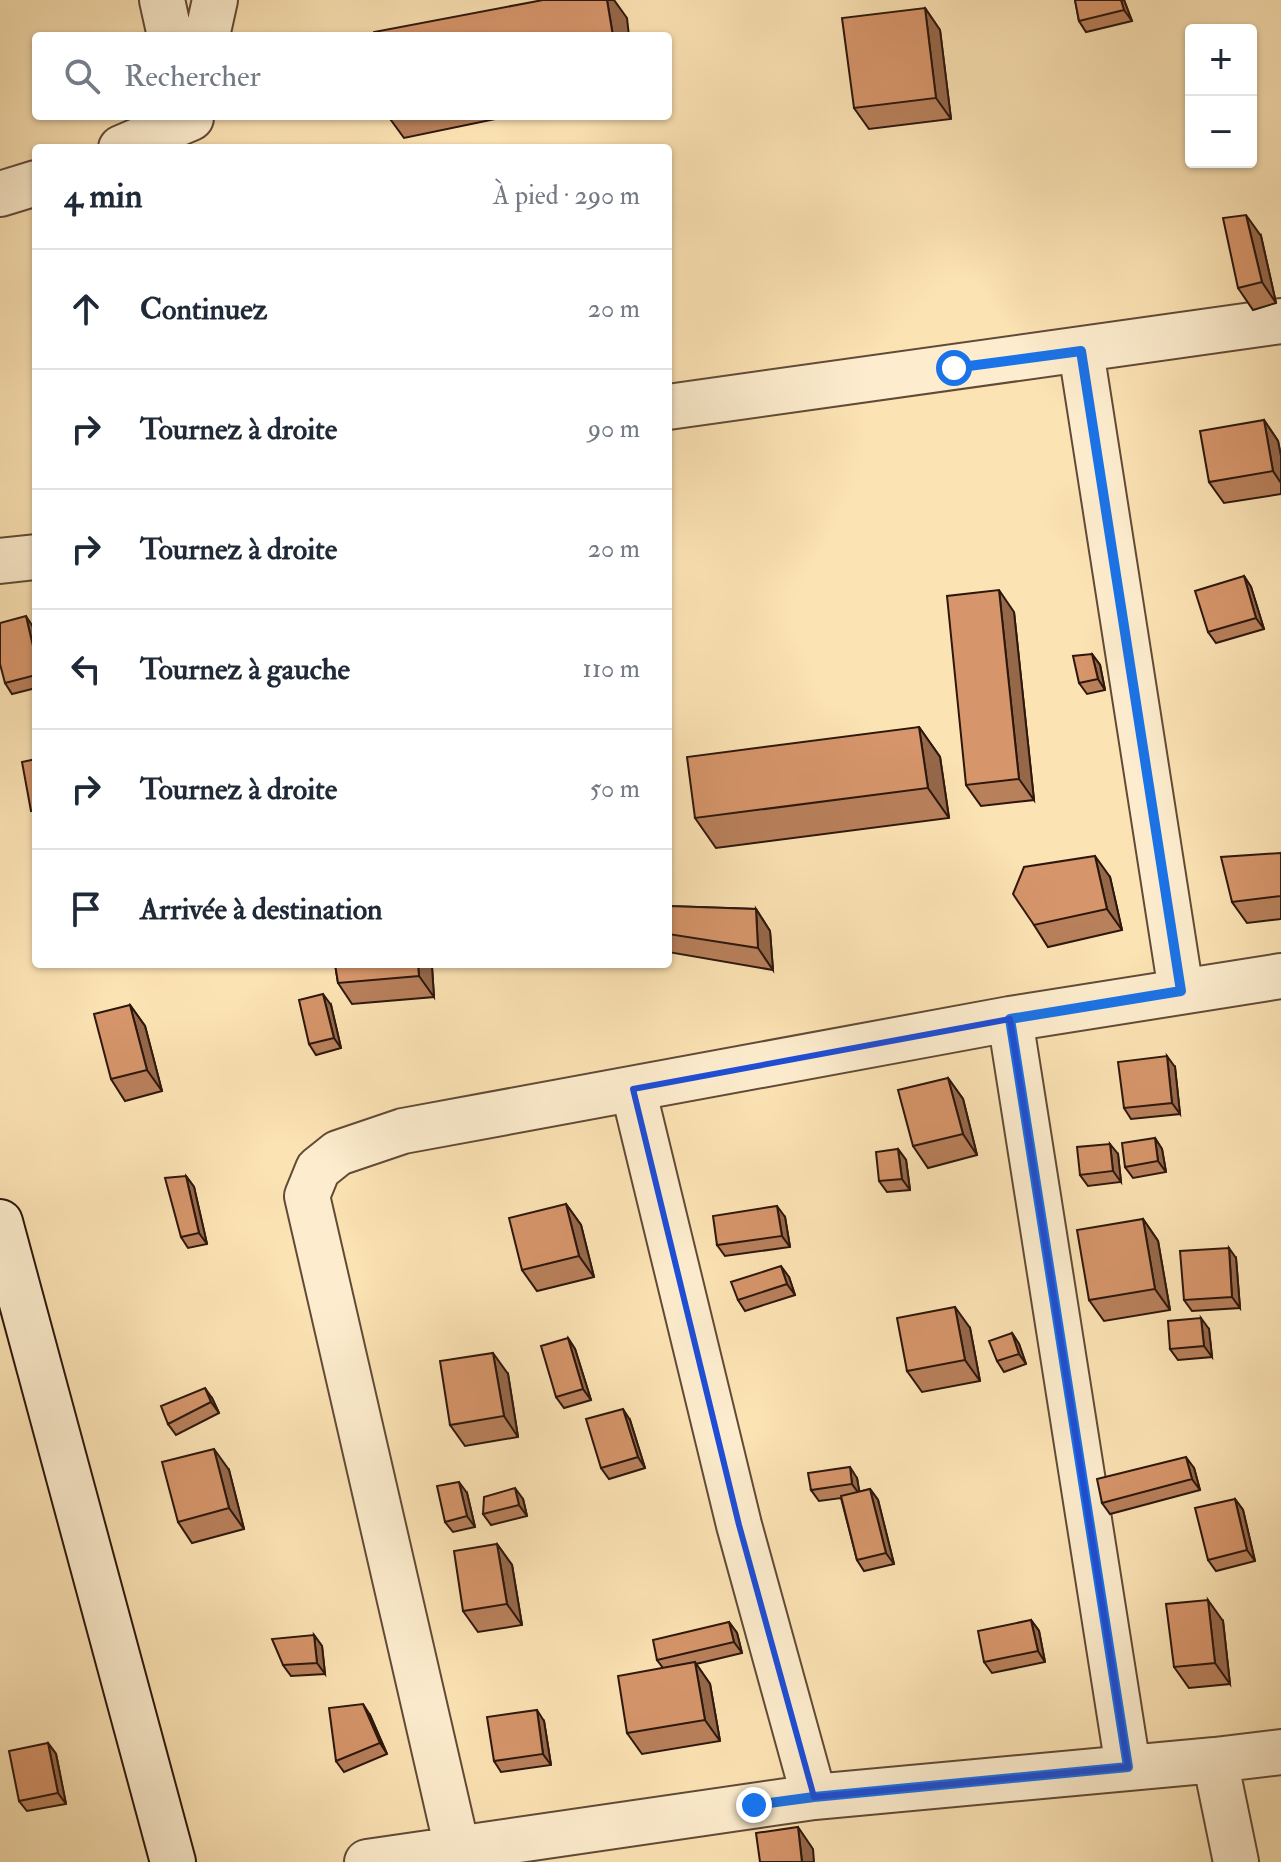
<!DOCTYPE html>
<html lang="fr">
<head>
<meta charset="utf-8">
<style>
	:root { --surface:#fff; --page:#f6f6f7; --text:#1f2937; --muted:#747a83; --line:#e0e1e3 }
	body { margin:0; font-family:"IM FELL Double Pica",serif; background:var(--page); color:var(--text) }
	.controls { position:absolute; right:24px; top:24px; display:grid; overflow:hidden; border-radius:8px; box-shadow:0 2px 6px #0004 }
	.controls button { width:72px; height:72px; display:grid; place-items:center; padding:0; border:0; border-bottom:2px solid var(--line); background:var(--surface); color:var(--text); font:40px sans-serif }
	.stop { position:absolute; width:24px; height:24px; margin:-18px; border:6px solid #1a73e8; border-radius:50%; background:#fff }
	.stop.end { background:#1a73e8; border-color:#fff; box-shadow:0 2px 8px #0008 }
	.list { margin:0; padding:0; list-style:none }
	h2 { display:flex; justify-content:space-between; align-items:center; height:104px; margin:0; padding:0 32px; font-size:34px }
	h2 small { font-size:26px; font-weight:400; color:var(--muted) }
	.list li { display:grid; grid-template-columns:52px 1fr auto; gap:24px; align-items:center; box-sizing:border-box; height:120px; padding:0 32px; border-top:2px solid var(--line) }
	.list b { display:block; font-size:30px; white-space:nowrap }
	.list em { font-size:26px; font-style:normal; color:var(--muted) }
	.icon { flex:none; width:44px; height:44px; fill:none; stroke:currentColor; stroke-width:2; stroke-linecap:round; stroke-linejoin:round }
	.map { position:relative; flex:none; width:1281px; height:1862px; overflow:hidden }
	.search { position:absolute; background:var(--surface); box-shadow:0 2px 6px #0004; left:32px; top:32px; width:640px; height:88px; display:flex; align-items:center; gap:20px; box-sizing:border-box; padding:0 28px; border-radius:8px; color:var(--muted); font-size:30px }
	.panel { position:absolute; background:var(--surface); box-shadow:0 2px 6px #0004; left:32px; top:144px; width:640px; height:824px; border-radius:8px }
	.map>svg:first-child { display:block }
	.lines { fill:none; stroke-linecap:round; stroke-linejoin:round }
	.minor-casing { stroke:#614a37; stroke-width:48 }
	.secondary-casing { stroke:#2d170d; stroke-width:48 }
	.minor { stroke:#fdedce; stroke-width:44 }
	.secondary { stroke:#fdedce; stroke-width:44 }
	.wall { fill:#b8805b; stroke:#2d170d; stroke-width:2 }
	.shaded-wall { fill:#96684a; stroke:#2d170d; stroke-width:2 }
	.building { fill:#d6956a; stroke:#2d170d; stroke-width:2 }
	.route { stroke:#1a73e8; stroke-width:10 }
	.marked { fill:none; stroke:#1d4ed8; stroke-width:6; stroke-linejoin:round }
</style>
</head>
<body>
<div class="map">
<svg width="1281" height="1862" viewBox="0 0 1281 1862">
	<rect width="100%" height="100%" fill="#fce3b4"/>
	<filter id="stains"><feTurbulence type="fractalNoise" baseFrequency=".0025" numOctaves="4"/><feColorMatrix values="0 0 0 0 .2 0 0 0 0 .09 0 0 0 0 .02 0 0 0 .5 -.17"/></filter>
	<radialGradient id="worn" r=".72"><stop offset=".6" stop-color="#630" stop-opacity="0"/><stop offset="1" stop-color="#630" stop-opacity=".3"/></radialGradient>
	<g class="lines">
		<g class="minor-casing">
			<path id="minor" d="M 162,0 L 170,36
				M 207,36 L 215,0
				M 121,148 L 191,118
				M 0,194 L 36,183
				M 1081,351 L 1181,991
				M 668,407 L 1281,321
				M 0,561 L 36,557
				M 1010,1019 L 1128,1767
				M 633,1089 L 739,1525 L 814,1797
				M 1215,1760 L 1236,1862
				M 457,1848 L 307,1196 L 318,1169 L 338,1153 L 403,1131 L 1010,1019 L 1281,976
				M 367,1862 L 814,1797 L 1215,1760 L 1281,1752"/>
		</g>
		<g class="secondary-casing">
			<path id="secondary" d="M 0,1222 L 173,1862"/>
		</g>
		<use href="#minor" class="minor"/>
		<use href="#secondary" class="secondary"/>
	</g>
	<path class="wall" d="M 1075,0 L 1124,0 L 1132,21 L 1086,32 L 1079,21 Z
		M 925,8 L 940,30 L 951,119 L 869,129 L 854,108 Z
		M 388,116 L 510,116 L 404,138 Z
		M 1261,236 L 1276,303 L 1253,310 L 1238,288 Z
		M 1264,420 L 1278,441 L 1281,456 L 1281,494 L 1224,503 L 1209,482 Z
		M 1244,576 L 1251,587 L 1264,629 L 1216,643 L 1208,632 Z
		M 1014,612 L 1034,800 L 981,806 L 966,785 Z
		M 33,627 L 36,639 L 36,688 L 12,694 L 5,683 Z
		M 1092,654 L 1100,665 L 1105,690 L 1087,694 L 1079,683 Z
		M 919,727 L 940,757 L 949,818 L 716,848 L 695,818 Z
		M 1281,853 L 1281,919 L 1247,923 L 1232,902 Z
		M 1110,877 L 1122,930 L 1048,947 L 1034,925 Z
		M 668,906 L 756,909 L 770,931 L 773,970 L 668,952 Z
		M 335,964 L 429,964 L 432,967 L 434,997 L 352,1004 L 338,983 Z
		M 130,1005 L 145,1026 L 162,1091 L 125,1101 L 111,1079 Z
		M 331,1005 L 341,1048 L 316,1055 L 309,1044 Z
		M 1175,1067 L 1180,1114 L 1131,1119 L 1124,1108 Z
		M 948,1078 L 963,1099 L 977,1155 L 928,1168 L 913,1146 Z
		M 1155,1138 L 1162,1149 L 1166,1172 L 1133,1178 L 1125,1167 Z
		M 898,1149 L 906,1160 L 910,1190 L 887,1192 L 879,1181 Z
		M 1118,1154 L 1121,1182 L 1088,1186 L 1080,1175 Z
		M 186,1176 L 194,1187 L 207,1244 L 188,1248 L 181,1237 Z
		M 566,1204 L 581,1225 L 594,1277 L 537,1291 L 522,1270 Z
		M 785,1217 L 790,1247 L 725,1256 L 717,1245 Z
		M 1143,1219 L 1158,1241 L 1170,1310 L 1104,1321 L 1089,1300 Z
		M 1236,1258 L 1240,1308 L 1192,1311 L 1184,1300 Z
		M 789,1277 L 795,1295 L 745,1311 L 738,1300 Z
		M 970,1328 L 980,1381 L 922,1392 L 907,1371 Z
		M 1209,1329 L 1212,1357 L 1178,1360 L 1170,1349 Z
		M 1012,1333 L 1019,1344 L 1026,1364 L 1004,1372 L 997,1361 Z
		M 568,1338 L 575,1349 L 591,1400 L 564,1408 L 556,1397 Z
		M 508,1374 L 518,1437 L 465,1446 L 450,1425 Z
		M 212,1398 L 219,1413 L 176,1435 L 168,1424 Z
		M 630,1420 L 645,1468 L 609,1479 L 601,1468 Z
		M 1194,1468 L 1200,1490 L 1110,1514 L 1102,1503 Z
		M 229,1470 L 244,1529 L 192,1543 L 178,1522 Z
		M 857,1478 L 859,1492 L 870,1489 L 878,1500 L 894,1564 L 864,1571 L 857,1560 L 841,1498 L 819,1501 L 811,1490 Z
		M 467,1493 L 475,1527 L 453,1532 L 445,1522 Z
		M 523,1499 L 527,1516 L 491,1525 L 483,1514 Z
		M 1235,1499 L 1243,1510 L 1255,1561 L 1216,1571 L 1208,1560 Z
		M 497,1544 L 512,1565 L 522,1625 L 478,1632 L 463,1611 Z
		M 1031,1620 L 1039,1631 L 1045,1662 L 992,1673 L 984,1662 Z
		M 1223,1621 L 1230,1684 L 1189,1688 L 1174,1667 Z
		M 729,1622 L 737,1633 L 742,1653 L 696,1664 L 710,1684 L 720,1741 L 642,1754 L 627,1733 L 663,1668 L 657,1660 Z
		M 314,1635 L 322,1646 L 325,1674 L 291,1676 L 283,1665 Z
		M 370,1715 L 387,1754 L 344,1772 L 336,1761 Z
		M 544,1721 L 551,1765 L 501,1772 L 494,1761 Z
		M 48,1743 L 56,1754 L 66,1804 L 27,1811 L 19,1801 Z"/>
	<path class="shaded-wall" d="M 607,0 L 614,0 L 627,18 L 629,36 L 613,36 Z
		M 1121,0 L 1124,0 L 1132,21 L 1124,10 Z
		M 925,8 L 940,30 L 951,119 L 936,98 Z
		M 1246,215 L 1261,236 L 1276,303 L 1262,282 Z
		M 1264,420 L 1278,441 L 1281,456 L 1281,483 L 1273,471 Z
		M 1244,576 L 1251,587 L 1264,629 L 1256,618 Z
		M 999,590 L 1014,612 L 1034,800 L 1019,779 Z
		M 26,616 L 33,627 L 36,639 L 36,659 Z
		M 1092,654 L 1100,665 L 1105,690 L 1098,679 Z
		M 919,727 L 940,757 L 949,818 L 928,788 Z
		M 1095,856 L 1110,877 L 1122,930 L 1107,909 Z
		M 756,909 L 770,931 L 773,970 L 758,948 Z
		M 418,964 L 429,964 L 432,967 L 434,997 L 419,976 Z
		M 323,994 L 331,1005 L 341,1048 L 334,1038 Z
		M 130,1005 L 145,1026 L 162,1091 L 147,1070 Z
		M 1167,1056 L 1175,1067 L 1180,1114 L 1172,1103 Z
		M 948,1078 L 963,1099 L 977,1155 L 963,1134 Z
		M 1155,1138 L 1162,1149 L 1166,1172 L 1158,1161 Z
		M 1110,1144 L 1118,1154 L 1121,1182 L 1113,1171 Z
		M 898,1149 L 906,1160 L 910,1190 L 902,1179 Z
		M 186,1176 L 194,1187 L 207,1244 L 199,1233 Z
		M 566,1204 L 581,1225 L 594,1277 L 579,1256 Z
		M 777,1206 L 785,1217 L 790,1247 L 782,1236 Z
		M 1143,1219 L 1158,1241 L 1170,1310 L 1155,1289 Z
		M 1229,1248 L 1236,1258 L 1240,1308 L 1232,1297 Z
		M 781,1266 L 789,1277 L 795,1295 L 787,1284 Z
		M 955,1307 L 970,1328 L 980,1381 L 965,1360 Z
		M 1201,1318 L 1209,1329 L 1212,1357 L 1204,1346 Z
		M 1012,1333 L 1019,1344 L 1026,1364 L 1019,1354 Z
		M 568,1338 L 575,1349 L 591,1400 L 583,1389 Z
		M 493,1353 L 508,1374 L 518,1437 L 504,1416 Z
		M 205,1388 L 212,1398 L 219,1413 L 211,1402 Z
		M 623,1409 L 630,1420 L 645,1468 L 638,1457 Z
		M 214,1449 L 229,1470 L 244,1529 L 229,1508 Z
		M 1186,1457 L 1194,1468 L 1200,1490 L 1192,1479 Z
		M 850,1467 L 857,1478 L 860,1495 L 852,1484 Z
		M 459,1482 L 467,1493 L 475,1527 L 467,1516 Z
		M 515,1488 L 523,1499 L 527,1516 L 519,1505 Z
		M 870,1489 L 878,1500 L 894,1564 L 886,1553 Z
		M 1235,1499 L 1243,1510 L 1255,1561 L 1247,1550 Z
		M 497,1544 L 512,1565 L 522,1625 L 507,1604 Z
		M 1208,1600 L 1223,1621 L 1230,1684 L 1215,1663 Z
		M 1031,1620 L 1039,1631 L 1045,1662 L 1038,1651 Z
		M 729,1622 L 737,1633 L 742,1653 L 734,1642 Z
		M 314,1635 L 322,1646 L 325,1674 L 317,1663 Z
		M 695,1662 L 710,1684 L 720,1741 L 705,1720 Z
		M 363,1704 L 370,1715 L 387,1754 L 380,1743 Z
		M 537,1710 L 544,1721 L 551,1765 L 543,1754 Z
		M 48,1743 L 56,1754 L 66,1804 L 58,1793 Z
		M 798,1827 L 813,1849 L 814,1862 L 802,1862 Z"/>
	<path class="building" d="M 543,0 L 607,0 L 613,36 L 374,36 L 374,32 Z
		M 1075,0 L 1121,0 L 1124,10 L 1079,21 Z
		M 925,8 L 936,98 L 854,108 L 842,18 Z
		M 1246,215 L 1262,282 L 1238,288 L 1223,218 Z
		M 1264,420 L 1273,471 L 1209,482 L 1200,431 Z
		M 1244,576 L 1256,618 L 1208,632 L 1195,591 Z
		M 999,590 L 1019,779 L 966,785 L 947,596 Z
		M 26,616 L 36,659 L 36,675 L 5,683 L 0,664 L 0,623 Z
		M 1092,654 L 1098,679 L 1079,683 L 1073,656 Z
		M 919,727 L 928,788 L 695,818 L 687,757 Z
		M 36,759 L 36,810 L 31,811 L 22,762 Z
		M 1281,853 L 1281,896 L 1232,902 L 1221,857 Z
		M 1095,856 L 1107,909 L 1034,925 L 1013,894 L 1024,867 Z
		M 668,906 L 756,909 L 758,948 L 668,934 Z
		M 335,964 L 418,964 L 419,976 L 338,983 Z
		M 323,994 L 334,1038 L 309,1044 L 299,1000 Z
		M 130,1005 L 147,1070 L 111,1079 L 94,1014 Z
		M 1167,1056 L 1172,1103 L 1124,1108 L 1118,1062 Z
		M 948,1078 L 963,1134 L 913,1146 L 898,1090 Z
		M 1155,1138 L 1158,1161 L 1125,1167 L 1122,1143 Z
		M 1110,1144 L 1113,1171 L 1080,1175 L 1077,1147 Z
		M 898,1149 L 902,1179 L 879,1181 L 876,1152 Z
		M 186,1176 L 199,1233 L 181,1237 L 165,1178 Z
		M 566,1204 L 579,1256 L 522,1270 L 509,1218 Z
		M 777,1206 L 782,1236 L 717,1245 L 713,1216 Z
		M 1143,1219 L 1155,1289 L 1089,1300 L 1077,1230 Z
		M 1229,1248 L 1232,1297 L 1184,1300 L 1180,1251 Z
		M 781,1266 L 787,1284 L 738,1300 L 731,1282 Z
		M 955,1307 L 965,1360 L 907,1371 L 897,1318 Z
		M 1201,1318 L 1204,1346 L 1170,1349 L 1168,1321 Z
		M 1012,1333 L 1019,1354 L 997,1361 L 989,1341 Z
		M 568,1338 L 583,1389 L 556,1397 L 541,1346 Z
		M 493,1353 L 504,1416 L 450,1425 L 440,1361 Z
		M 205,1388 L 211,1402 L 168,1424 L 161,1406 Z
		M 623,1409 L 638,1457 L 601,1468 L 586,1419 Z
		M 214,1449 L 229,1508 L 178,1522 L 162,1462 Z
		M 1186,1457 L 1192,1479 L 1102,1503 L 1097,1479 Z
		M 850,1467 L 852,1484 L 811,1490 L 808,1473 Z
		M 459,1482 L 467,1516 L 445,1522 L 437,1486 Z
		M 515,1488 L 519,1505 L 483,1514 L 484,1497 Z
		M 870,1489 L 886,1553 L 857,1560 L 841,1496 Z
		M 1235,1499 L 1247,1550 L 1208,1560 L 1195,1508 Z
		M 497,1544 L 507,1604 L 463,1611 L 454,1551 Z
		M 1208,1600 L 1215,1663 L 1174,1667 L 1166,1604 Z
		M 1031,1620 L 1038,1651 L 984,1662 L 978,1631 Z
		M 729,1622 L 734,1642 L 657,1660 L 653,1640 Z
		M 314,1635 L 317,1663 L 283,1665 L 272,1639 Z
		M 695,1662 L 705,1720 L 627,1733 L 618,1676 Z
		M 363,1704 L 380,1743 L 336,1761 L 329,1708 Z
		M 537,1710 L 543,1754 L 494,1761 L 487,1717 Z
		M 48,1743 L 58,1793 L 19,1801 L 9,1751 Z
		M 798,1827 L 802,1862 L 760,1862 L 756,1833 Z"/>
	<g class="lines">
		<path class="route" d="M 754,1805 L 814,1797 L 1128,1767 L 1010,1019 L 1181,991 L 1081,351 L 954,368"/>
	</g>
	<path class="marked" d="M 1010,1019 L 1128,1767 L 814,1797 L 739,1525 L 633,1089 Z"/>
	<rect width="100%" height="100%" filter="url(#stains)"/>
	<rect width="100%" height="100%" fill="url(#worn)"/>
</svg>
<div class="controls">
<button>+</button>
<button>−</button>
</div>
<div class="stop" style="left:954px;top:368px"></div>
<div class="stop end" style="left:754px;top:1805px"></div>
<div class="search"><svg class="icon" aria-label="search" viewBox="0 0 24 24"><circle cx="10" cy="10" r="6"/><path d="M15 15l6 6"/></svg>Rechercher</div>
<section class="panel">
<h2>4 min<small>À pied · 290 m</small></h2>
<ul class="list">
<li><svg class="icon" aria-label="ahead" viewBox="0 0 24 24"><path d="M12 20V5M6 11l6-6 6 6"/></svg><div><b>Continuez</b></div><em>20 m</em></li>
<li><svg class="icon" aria-label="right" viewBox="0 0 24 24"><path d="M7 20v-9h11M14 6l5 5-5 5"/></svg><div><b>Tournez à droite</b></div><em>90 m</em></li>
<li><svg class="icon" aria-label="right" viewBox="0 0 24 24"><path d="M7 20v-9h11M14 6l5 5-5 5"/></svg><div><b>Tournez à droite</b></div><em>20 m</em></li>
<li><svg class="icon" aria-label="left" viewBox="0 0 24 24"><path d="M17 20v-9H6M10 6l-5 5 5 5"/></svg><div><b>Tournez à gauche</b></div><em>110 m</em></li>
<li><svg class="icon" aria-label="right" viewBox="0 0 24 24"><path d="M7 20v-9h11M14 6l5 5-5 5"/></svg><div><b>Tournez à droite</b></div><em>50 m</em></li>
<li><svg class="icon" aria-label="arrive" viewBox="0 0 24 24"><path d="M6 21V4h12l-3 4 3 4H6"/></svg><div><b>Arrivée à destination</b></div></li>
</ul>
</section>
</div>
</body>
</html>
